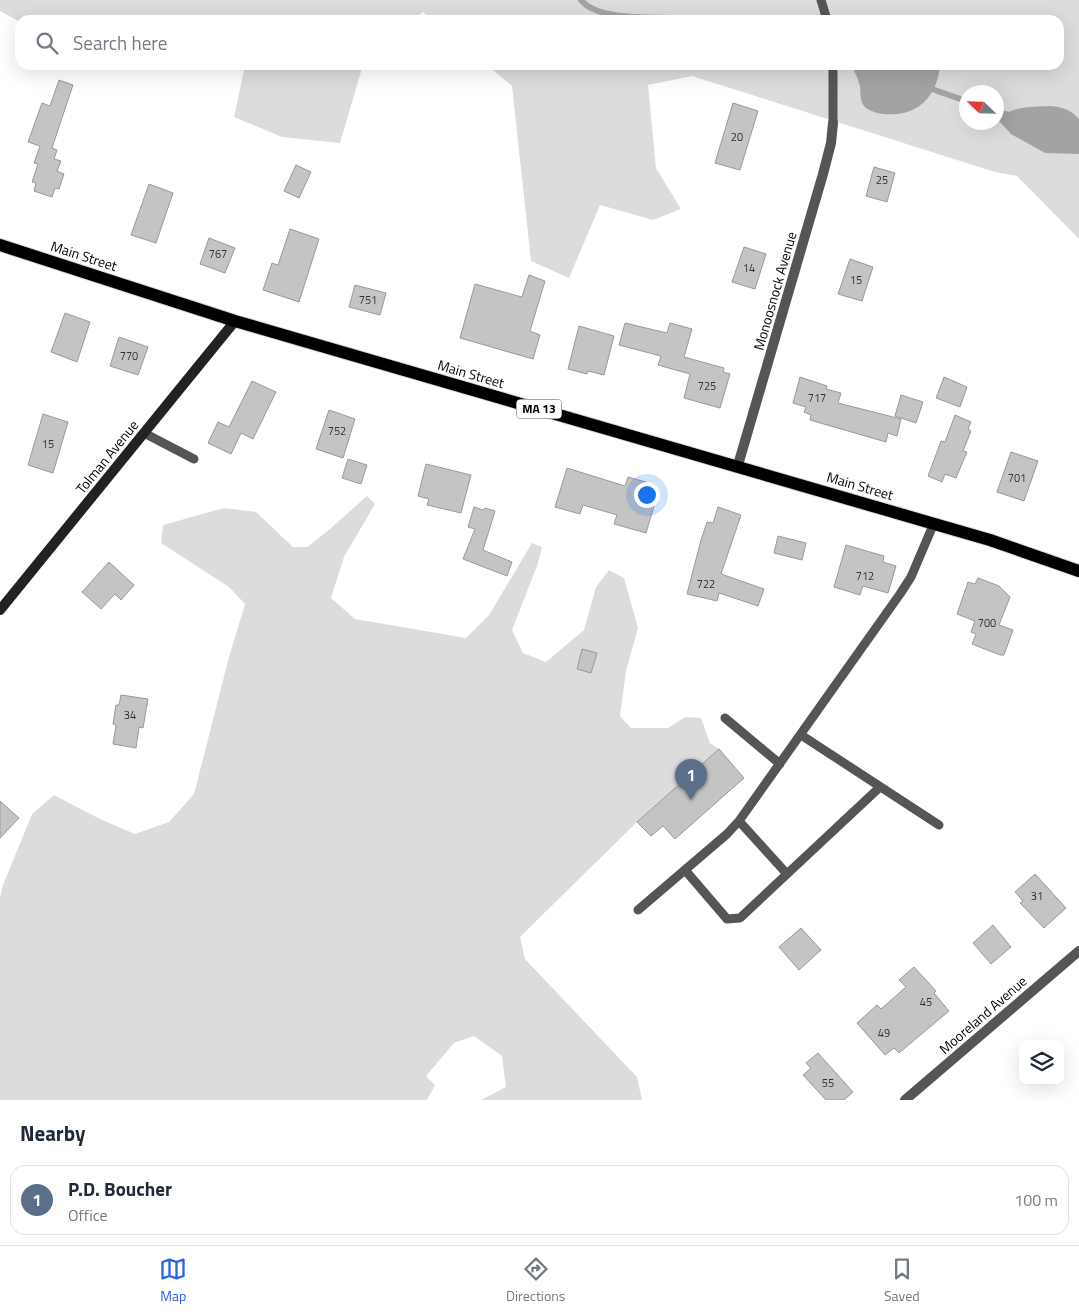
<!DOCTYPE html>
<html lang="en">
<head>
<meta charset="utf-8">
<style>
	:root { --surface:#fff; --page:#f2f2f3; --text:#1f2937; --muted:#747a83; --line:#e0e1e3; --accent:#2563eb }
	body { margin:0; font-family:"Titillium Web",sans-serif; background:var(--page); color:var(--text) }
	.controls { position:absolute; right:15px; bottom:15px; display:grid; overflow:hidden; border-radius:10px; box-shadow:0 5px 20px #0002 }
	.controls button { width:45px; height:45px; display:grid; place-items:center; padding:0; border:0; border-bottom:1px solid var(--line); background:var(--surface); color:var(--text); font:25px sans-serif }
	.compass { position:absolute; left:959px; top:85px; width:45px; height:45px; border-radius:50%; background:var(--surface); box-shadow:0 5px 20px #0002; rotate:293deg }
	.you { position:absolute; left:646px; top:494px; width:18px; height:18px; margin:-12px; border:4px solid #fff; border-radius:50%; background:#1a73e8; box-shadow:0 0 0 8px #1a73e833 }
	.badge { display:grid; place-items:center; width:32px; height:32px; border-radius:50%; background:var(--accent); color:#fff; font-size:16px; font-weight:700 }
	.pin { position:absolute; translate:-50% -41px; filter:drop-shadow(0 1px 2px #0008) }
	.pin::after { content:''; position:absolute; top:26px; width:18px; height:15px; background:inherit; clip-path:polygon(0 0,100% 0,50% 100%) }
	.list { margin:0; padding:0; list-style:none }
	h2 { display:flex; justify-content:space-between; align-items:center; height:65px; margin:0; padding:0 20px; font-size:21px }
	h2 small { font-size:16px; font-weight:400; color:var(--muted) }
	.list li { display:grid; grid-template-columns:32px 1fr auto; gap:15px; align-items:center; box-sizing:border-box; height:70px; margin:0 10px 10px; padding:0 10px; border:1px solid var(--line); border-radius:15px }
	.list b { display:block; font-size:19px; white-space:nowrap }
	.list p { margin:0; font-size:16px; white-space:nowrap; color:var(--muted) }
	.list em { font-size:16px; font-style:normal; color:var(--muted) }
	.icon { flex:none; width:28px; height:28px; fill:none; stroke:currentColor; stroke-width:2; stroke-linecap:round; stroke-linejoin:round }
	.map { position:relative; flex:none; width:1079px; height:1100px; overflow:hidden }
	.search { position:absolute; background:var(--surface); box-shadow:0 5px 20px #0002; left:15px; right:15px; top:15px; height:55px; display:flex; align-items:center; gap:12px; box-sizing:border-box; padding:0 18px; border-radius:15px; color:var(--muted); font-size:19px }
	.sheet { height:145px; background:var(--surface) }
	nav { display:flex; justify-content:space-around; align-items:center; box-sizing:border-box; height:70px; border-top:1px solid var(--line); background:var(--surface); font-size:14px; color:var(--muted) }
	nav a { display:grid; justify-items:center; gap:2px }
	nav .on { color:var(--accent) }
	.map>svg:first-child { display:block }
	.green { fill:#dcdcdc; fill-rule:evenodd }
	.water { fill:#a3a3a3 }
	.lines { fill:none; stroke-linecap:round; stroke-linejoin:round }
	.stream { stroke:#a3a3a3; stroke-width:6 }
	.building { fill:#c4c4c4; stroke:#999 }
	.primary-casing { stroke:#dbdbdb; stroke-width:14 }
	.lane { stroke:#555; stroke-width:9 }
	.street { stroke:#555; stroke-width:10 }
	.secondary { stroke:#222; stroke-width:10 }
	.primary { stroke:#000; stroke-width:12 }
	.labels { text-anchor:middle; stroke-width:5; stroke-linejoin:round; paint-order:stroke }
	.number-label { font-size:11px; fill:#313131 }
	.shield { fill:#fff; stroke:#4c4c4c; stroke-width:1 }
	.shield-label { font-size:12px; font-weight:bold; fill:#000 }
	.street-label { font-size:14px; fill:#000; stroke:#fff }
</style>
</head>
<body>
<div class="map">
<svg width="1079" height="1100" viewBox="0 0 1079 1100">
	<rect width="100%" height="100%" fill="#fff"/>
	<path class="green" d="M 0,0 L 1079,0 L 1079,239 L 1017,176 L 995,172 L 692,76 L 648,85 L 656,168 L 681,209 L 653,220 L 600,205 L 569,278 L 531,261 L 512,86 L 487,65 L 1059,65 L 1059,20 L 432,20 L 423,12 L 412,20 L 20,20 L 20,22 L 0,11 ZM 966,92 L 996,92 L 996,122 L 966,122 Z
		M 245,65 L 363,65 L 340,143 L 282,137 L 234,117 Z
		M 367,496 L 375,504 L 344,557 L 331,598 L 355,619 L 466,638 L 489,615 L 532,543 L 542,547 L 537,566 L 512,630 L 523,653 L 546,662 L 584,630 L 596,587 L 609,570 L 624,578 L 638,628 L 626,671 L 620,716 L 631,728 L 668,728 L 685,717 L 701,718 L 710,743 L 719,749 L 637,822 L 520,937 L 525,959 L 637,1077 L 642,1100 L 481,1100 L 506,1087 L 502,1056 L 474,1036 L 454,1043 L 426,1076 L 435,1085 L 427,1100 L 0,1100 L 0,898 L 3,885 L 32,814 L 54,795 L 100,819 L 135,834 L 169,822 L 194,794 L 229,657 L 245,604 L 229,587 L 161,543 L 163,525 L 224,508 L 256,512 L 293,547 L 307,547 L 329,530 Z"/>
	<path class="water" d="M 884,15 L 900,16 L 915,20 L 870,20 Z
		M 851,65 L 940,65 C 938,91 923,112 896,114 C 885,115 875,114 866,108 C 859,102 861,94 860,86 C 858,79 855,72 851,65 Z
		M 1051,106 C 1063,107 1071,110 1079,119 L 1079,154 L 1045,153 L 1011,134 L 998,120 C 1012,105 1032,107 1051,106 Z"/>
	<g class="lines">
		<path class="stream" d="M 581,0 C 601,26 680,14 712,20
			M 926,87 L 966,101
			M 996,111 L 1012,116"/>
	</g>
	<path class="building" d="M 59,80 L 73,85 L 52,148 L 57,150 L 54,159 L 61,161 L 57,171 L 64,174 L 59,189 L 55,188 L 52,197 L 34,191 L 36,183 L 32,182 L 38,164 L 34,163 L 40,146 L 28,142 L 42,103 L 50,106 Z
		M 733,103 L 758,111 L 740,170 L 715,163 Z
		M 296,165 L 311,172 L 299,198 L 284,191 Z
		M 874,167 L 895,173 L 887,202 L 866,196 Z
		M 149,184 L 173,193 L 156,243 L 131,235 Z
		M 290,229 L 319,239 L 299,302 L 263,290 L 272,263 L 278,265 Z
		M 209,238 L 235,248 L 225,273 L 200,264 Z
		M 744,247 L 766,254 L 755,289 L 732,282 Z
		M 850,259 L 873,267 L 862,301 L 838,294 Z
		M 529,275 L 545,281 L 530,331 L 540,335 L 533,359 L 460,338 L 475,284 L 522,297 Z
		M 355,285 L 386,293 L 380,315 L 349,307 Z
		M 65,313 L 90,322 L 77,362 L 51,352 Z
		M 625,323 L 667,333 L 670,323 L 692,329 L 684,357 L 724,368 L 723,372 L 730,374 L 720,408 L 684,398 L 690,374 L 658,365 L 661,356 L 619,345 Z
		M 579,326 L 614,336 L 604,375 L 588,371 L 587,374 L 568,369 Z
		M 119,337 L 148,347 L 138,375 L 110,366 Z
		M 800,377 L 827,386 L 826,389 L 841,393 L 838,403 L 901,419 L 897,436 L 888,433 L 886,442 L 810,420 L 811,415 L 804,412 L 806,407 L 793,403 Z
		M 944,377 L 967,387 L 960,407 L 936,398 Z
		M 252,381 L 276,392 L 253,439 L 241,433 L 231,454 L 208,443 L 218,422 L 229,427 Z
		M 901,395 L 923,402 L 916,423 L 895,416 Z
		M 329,410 L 355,419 L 343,458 L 316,449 Z
		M 43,414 L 68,422 L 53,473 L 28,465 Z
		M 955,415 L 971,422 L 968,429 L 971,431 L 963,451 L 967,452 L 956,478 L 945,474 L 942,482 L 928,476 L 941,441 L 945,442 Z
		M 1011,452 L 1038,461 L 1024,501 L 997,492 Z
		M 348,459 L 367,465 L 361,484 L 342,478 Z
		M 426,464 L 471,475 L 461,513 L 427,505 L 429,499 L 418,496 Z
		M 567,468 L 625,486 L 628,477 L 649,483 L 647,490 L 658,493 L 646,533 L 614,524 L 617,515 L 583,505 L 580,514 L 555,507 Z
		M 474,507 L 483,510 L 485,508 L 495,511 L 483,550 L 512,562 L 507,576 L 463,559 L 475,529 L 468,527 Z
		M 718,507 L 741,515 L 721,574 L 764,589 L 758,606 L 719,593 L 717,601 L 687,594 L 701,540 L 707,522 L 713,523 Z
		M 778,536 L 806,543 L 802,560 L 774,553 Z
		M 846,545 L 884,556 L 883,562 L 896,566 L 888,593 L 863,586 L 860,595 L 834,587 Z
		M 109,562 L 134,585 L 121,600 L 115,594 L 101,609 L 82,592 Z
		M 978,578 L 999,586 L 1010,597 L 999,625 L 1013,630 L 1004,655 L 1000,655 L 972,644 L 976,634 L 971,632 L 975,621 L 957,614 L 968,582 L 975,584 Z
		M 582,649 L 597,653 L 591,673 L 577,669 Z
		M 121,695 L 148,699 L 143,728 L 139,727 L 136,748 L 113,744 L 116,725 L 113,724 L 116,705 L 119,705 Z
		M 719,749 L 744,778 L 675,839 L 663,826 L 651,836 L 637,822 Z
		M 0,801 L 19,818 L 0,838 Z
		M 1035,874 L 1066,908 L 1044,928 L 1020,903 L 1023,901 L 1015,892 Z
		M 993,925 L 1011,947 L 991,964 L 973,943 Z
		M 801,928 L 821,950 L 799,970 L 779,947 Z
		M 914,967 L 936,991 L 934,993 L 949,1011 L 899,1053 L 894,1048 L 885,1055 L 857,1023 L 877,1005 L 881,1009 L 906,987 L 899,980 Z
		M 818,1053 L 853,1092 L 844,1100 L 826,1100 L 803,1075 L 811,1068 L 806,1063 Z"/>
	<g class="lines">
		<g class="primary-casing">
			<path id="primary" d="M 0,245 L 235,321 L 938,525 L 990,540 L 1079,571"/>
		</g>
		<path class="lane" d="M 821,0 L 827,20
			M 833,65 L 833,123
			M 144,433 L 194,459
			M 725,718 L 780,764
			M 801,735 L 939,825
			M 739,821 L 787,874
			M 685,870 L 727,919 L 740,918 L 880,787
			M 638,910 L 727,834 L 739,821 L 900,594 L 911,577 L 934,523"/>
		<path class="street" d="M 738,465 L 823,174 L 831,143 L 833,123
			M 905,1100 L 1079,951"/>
		<path class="secondary" d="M 0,610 L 235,321"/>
		<use href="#primary" class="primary"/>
	</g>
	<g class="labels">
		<g class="number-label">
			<text x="737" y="141">20</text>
			<text x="882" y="184">25</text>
			<text x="218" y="258">767</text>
			<text x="749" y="272">14</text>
			<text x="856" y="284">15</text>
			<text x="368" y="304">751</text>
			<text x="129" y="360">770</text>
			<text x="707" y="390">725</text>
			<text x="817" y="402">717</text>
			<text x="337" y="435">752</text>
			<text x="48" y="448">15</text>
			<text x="1017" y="482">701</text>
			<text x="865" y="580">712</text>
			<text x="706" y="588">722</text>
			<text x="987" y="627">700</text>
			<text x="130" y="719">34</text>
			<text x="1037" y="900">31</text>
			<text x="926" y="1006">45</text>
			<text x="884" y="1037">49</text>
			<text x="828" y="1087">55</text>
		</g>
		<rect class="shield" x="516.5" y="399.5" width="45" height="19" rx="4"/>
		<g class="shield-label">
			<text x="539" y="413">MA 13</text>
		</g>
		<g class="street-label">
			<text transform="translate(84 256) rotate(18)" y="5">Main Street</text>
			<text transform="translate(775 291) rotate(-74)" y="5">Monoosnock Avenue</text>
			<text transform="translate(471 374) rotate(16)" y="5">Main Street</text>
			<text transform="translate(107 457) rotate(-51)" y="5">Tolman Avenue</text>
			<text transform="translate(860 486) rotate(16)" y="5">Main Street</text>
			<text transform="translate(983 1015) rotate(-41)" y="5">Mooreland Avenue</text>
		</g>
	</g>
</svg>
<div class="controls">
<button><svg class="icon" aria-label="layers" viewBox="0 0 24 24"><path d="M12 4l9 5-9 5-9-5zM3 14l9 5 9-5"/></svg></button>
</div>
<svg class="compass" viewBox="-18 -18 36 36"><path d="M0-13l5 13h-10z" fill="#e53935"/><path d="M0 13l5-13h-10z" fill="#747a83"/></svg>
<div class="you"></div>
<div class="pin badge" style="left:691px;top:800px;background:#5c6f8a">1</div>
<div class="search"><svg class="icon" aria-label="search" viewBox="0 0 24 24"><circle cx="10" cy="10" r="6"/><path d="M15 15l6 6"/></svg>Search here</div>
</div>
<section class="sheet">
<h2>Nearby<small></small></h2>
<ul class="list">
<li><span class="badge" style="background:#5c6f8a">1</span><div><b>P.D. Boucher</b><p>Office</p></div><em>100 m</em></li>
</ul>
</section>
<nav>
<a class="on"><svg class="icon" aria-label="map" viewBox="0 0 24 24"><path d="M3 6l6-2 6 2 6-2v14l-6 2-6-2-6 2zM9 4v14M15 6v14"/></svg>Map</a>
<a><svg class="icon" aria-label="directions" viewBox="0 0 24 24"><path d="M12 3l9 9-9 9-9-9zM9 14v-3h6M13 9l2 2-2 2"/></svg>Directions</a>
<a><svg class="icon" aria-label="saved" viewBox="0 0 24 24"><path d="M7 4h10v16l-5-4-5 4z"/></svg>Saved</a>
</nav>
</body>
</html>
